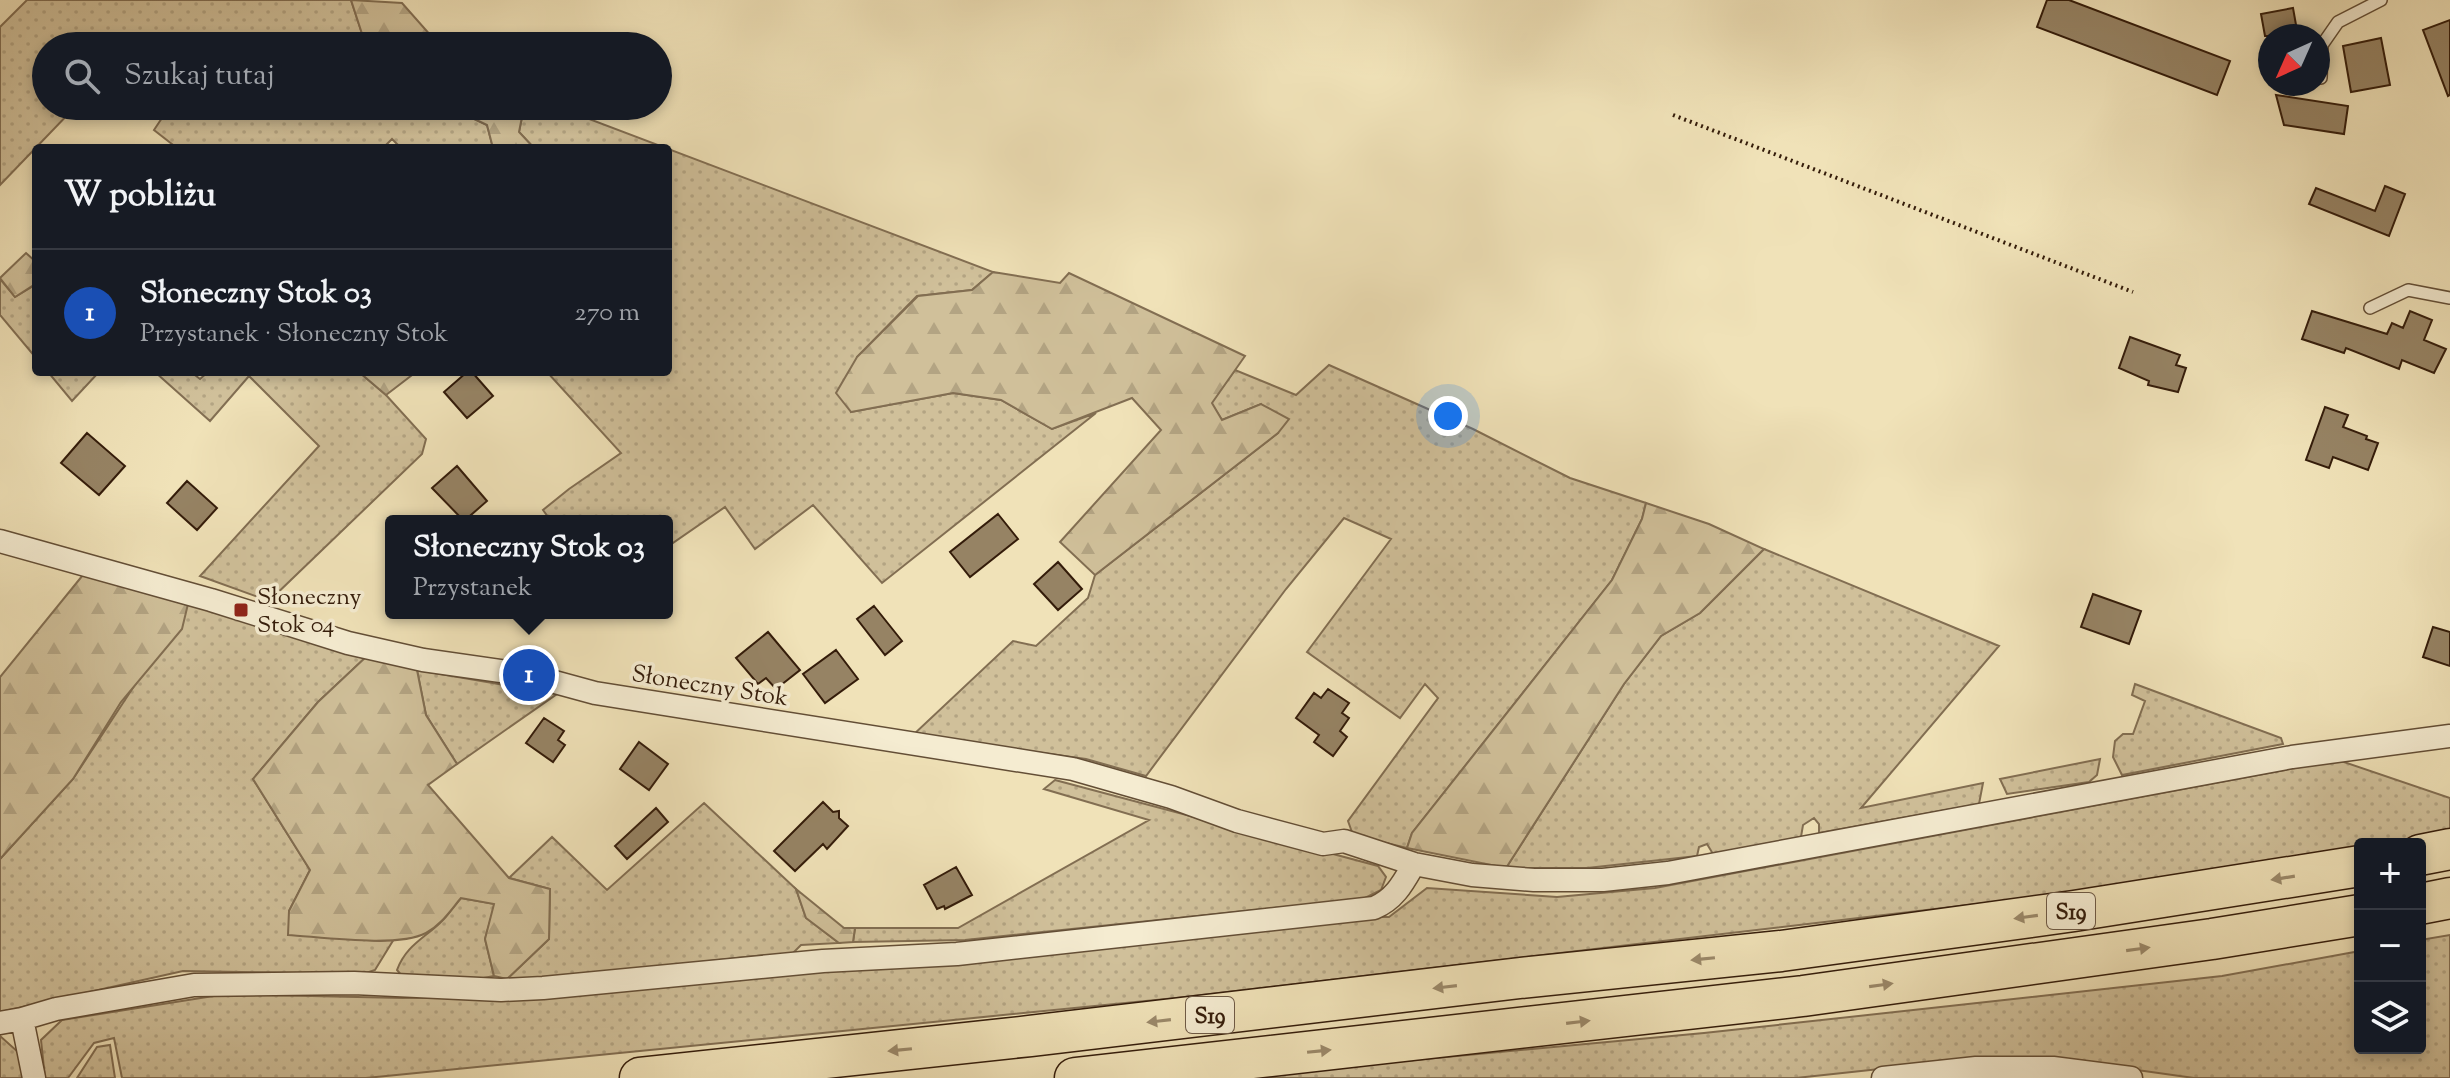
<!DOCTYPE html>
<html lang="pl">
<head>
<meta charset="utf-8">
<style>
	:root { --surface:#171b24; --page:#242831; --text:#f1f3f6; --muted:#9ea1a6; --line:#363941; --accent:#0f766e }
	body { margin:0; font-family:"Sorts Mill Goudy",serif; background:var(--page); color:var(--text) }
	.controls { position:absolute; right:24px; bottom:24px; display:grid; overflow:hidden; border-radius:8px; box-shadow:0 4px 12px #0003 }
	.controls button { width:72px; height:72px; display:grid; place-items:center; padding:0; border:0; border-bottom:2px solid var(--line); background:var(--surface); color:var(--text); font:40px sans-serif }
	.compass { position:absolute; left:2258px; top:24px; width:72px; height:72px; border-radius:50%; background:var(--surface); box-shadow:0 4px 12px #0003; rotate:225deg }
	.you { position:absolute; left:1448px; top:416px; width:28px; height:28px; margin:-20px; border:6px solid #fff; border-radius:50%; background:#1a73e8; box-shadow:0 0 0 12px #1a73e833 }
	.badge { display:grid; place-items:center; width:52px; height:52px; border-radius:50%; background:var(--accent); color:#fff; font-size:26px; font-weight:700 }
	.pin { position:absolute; translate:-50% -50%; border:4px solid #fff; box-shadow:0 2px 8px #0006 }
	.popup { position:absolute; left:385px; top:515px; width:288px; height:104px; box-sizing:border-box; display:grid; place-content:center; border-radius:8px; background:var(--surface); filter:drop-shadow(0 2px 6px #0005); font-size:26px; white-space:nowrap; color:var(--muted) }
	.popup b { font-size:30px; color:var(--text) }
	.popup::after { content:''; position:absolute; left:50%; top:100%; margin-left:-16px; border:16px solid transparent; border-top-color:var(--surface) }
	.list { margin:0; padding:0; list-style:none }
	h2 { display:flex; justify-content:space-between; align-items:center; height:104px; margin:0; padding:0 32px; font-size:34px }
	h2 small { font-size:26px; font-weight:400; color:var(--muted) }
	.list li { display:grid; grid-template-columns:52px 1fr auto; gap:24px; align-items:center; box-sizing:border-box; height:128px; padding:0 32px; border-top:2px solid var(--line) }
	.list b { display:block; font-size:30px; white-space:nowrap }
	.list p { margin:0; font-size:26px; white-space:nowrap; color:var(--muted) }
	.list em { font-size:26px; font-style:normal; color:var(--muted) }
	.icon { flex:none; width:44px; height:44px; fill:none; stroke:currentColor; stroke-width:2; stroke-linecap:round; stroke-linejoin:round }
	.map { position:relative; flex:none; width:2450px; height:1078px; overflow:hidden }
	.search { position:absolute; background:var(--surface); box-shadow:0 4px 12px #0003; left:32px; top:32px; width:640px; height:88px; display:flex; align-items:center; gap:20px; box-sizing:border-box; padding:0 28px; border-radius:44px; color:var(--muted); font-size:30px }
	.panel { position:absolute; background:var(--surface); box-shadow:0 4px 12px #0003; left:32px; top:144px; width:640px; height:232px; border-radius:8px }
	.map>svg:first-child { display:block }
	.grass { fill:url(#grass-dots); stroke:#826e52; stroke-width:2 }
	.forest { fill:url(#forest-firs); stroke:#826e52; stroke-width:2 }
	.building { fill:#968364; stroke:#341c0a; stroke-width:2 }
	.lines { fill:none; stroke-linecap:round; stroke-linejoin:round }
	.service-casing { stroke:#634e36; stroke-width:14 }
	.minor-casing { stroke:#634e36; stroke-width:25 }
	.motorway-casing { stroke:#341c0a; stroke-width:43 }
	.path { stroke:#341c0a; stroke-width:4; stroke-dasharray:2 4; stroke-linecap:butt }
	.service { stroke:#f5ecd1; stroke-width:11 }
	.minor { stroke:#f5ecd1; stroke-width:22 }
	.motorway { stroke:#f0e2b8; stroke-width:40 }
	.oneway { fill:#9b896a }
	.poi-dot { fill:#8f2418; stroke:#f5ecd1; stroke-width:3 }
	.labels { text-anchor:middle; stroke-width:7; stroke-linejoin:round; paint-order:stroke }
	.shield { fill:#f5ecd1; stroke:#6e5a46; stroke-width:2 }
	.shield-label { font-size:22px; font-weight:bold; fill:#341c0a }
	.poi-label { font-size:24px; fill:#341c0a; stroke:#f5ecd1; text-anchor:start }
	.street-label { font-size:24px; fill:#341c0a; stroke:#f5ecd1 }
</style>
</head>
<body>
<div class="map">
<svg width="2450" height="1078" viewBox="0 0 2450 1078">
	<defs>
		<pattern id="grass-dots" width="8" height="8" patternUnits="userSpaceOnUse" patternTransform="scale(2)"><rect width="8" height="8" fill="#d0c09a"/><path d="M2 2h.1M6 6h.1" fill="none" stroke="#b3a483" stroke-width="1.8" stroke-linecap="round"/></pattern>
		<pattern id="forest-firs" width="22" height="20" patternUnits="userSpaceOnUse" patternTransform="scale(2)"><rect width="22" height="20" fill="#d0c09a"/><path d="M5 1l3.5 6h-7zM16 11l3.5 6h-7z" fill="#b3a483"/></pattern>
	</defs>
	<rect width="100%" height="100%" fill="#f0e2b8"/>
	<filter id="stains"><feTurbulence type="fractalNoise" baseFrequency=".0025" numOctaves="4"/><feColorMatrix values="0 0 0 0 .2 0 0 0 0 .09 0 0 0 0 .02 0 0 0 .5 -.17"/></filter>
	<radialGradient id="worn" r=".72"><stop offset=".6" stop-color="#630" stop-opacity="0"/><stop offset="1" stop-color="#630" stop-opacity=".3"/></radialGradient>
	<path class="grass" d="M 27,0 L 351,0 L 366,46 L 147,46 L 140,40 L 135,46 L 46,46 L 46,106 L 76,106 L 0,185 L 0,27 Z
		M 170,106 L 447,106 L 487,125 L 493,148 L 401,148 L 392,139 L 383,148 L 177,148 L 154,130 Z
		M 519,106 L 555,106 L 993,272 L 972,290 L 917,296 L 857,357 L 851,412 L 953,393 L 1001,400 L 1052,429 L 1096,413 L 882,583 L 813,505 L 755,549 L 725,507 L 667,547 L 667,521 L 551,521 L 543,510 L 569,489 L 621,453 L 547,372 L 668,372 L 668,148 L 534,148 L 519,132 L 523,112 Z
		M 0,279 L 15,297 L 35,285 L 36,286 L 36,358 L 0,315 Z
		M 1329,365 L 1473,429 L 1570,478 L 1646,503 L 1642,519 L 1612,580 L 1412,833 L 1407,848 L 1353,835 L 1348,821 L 1438,698 L 1425,684 L 1400,718 L 1307,652 L 1391,539 L 1344,518 L 1286,589 L 1146,776 L 1086,759 L 913,735 L 1013,641 L 1036,646 L 1088,598 L 1095,575 L 1278,433 L 1261,404 L 1222,420 L 1211,403 L 1235,370 L 1296,395 Z
		M 48,372 L 99,372 L 72,401 Z
		M 155,372 L 191,372 L 200,379 L 208,372 L 359,372 L 386,395 L 426,439 L 422,454 L 269,601 L 200,576 L 319,446 L 249,376 L 210,421 Z
		M 1764,549 L 1999,646 L 1861,808 L 1983,783 L 1979,804 L 1819,833 L 1819,824 L 1814,818 L 1803,825 L 1801,837 L 1713,854 L 1707,844 L 1699,847 L 1697,856 L 1587,868 L 1506,868 L 1624,684 L 1661,636 L 1700,613 Z
		M 188,604 L 367,656 L 318,702 L 253,779 L 310,870 L 289,911 L 289,934 L 380,941 L 394,939 L 375,970 L 363,974 L 183,971 L 0,1012 L 0,859 L 73,779 Z
		M 417,670 L 557,694 L 457,764 L 426,715 Z
		M 2135,684 L 2281,738 L 2283,744 L 2122,775 L 2113,757 L 2115,741 L 2123,734 L 2133,734 L 2145,701 L 2132,695 Z
		M 2100,759 L 2097,775 L 2089,782 L 2007,794 L 2000,779 Z
		M 2338,760 L 2450,798 L 2450,832 L 2387,844 L 2360,844 L 2360,849 L 2083,891 L 1918,911 L 1176,998 L 366,1078 L 122,1078 L 114,1038 L 94,1043 L 68,1078 L 45,1078 L 41,1040 L 62,1020 L 226,994 L 403,998 L 530,996 L 1362,917 L 1389,917 L 1427,888 L 1557,897 L 1655,888 Z
		M 1055,780 L 1378,866 L 1386,877 L 1381,890 L 1363,899 L 965,940 L 853,942 L 855,928 L 958,928 L 1149,820 L 1044,789 Z
		M 704,803 L 796,889 L 806,918 L 839,943 L 801,945 L 788,958 L 765,955 L 536,980 L 507,979 L 549,939 L 550,889 L 509,878 L 552,837 L 607,890 Z
		M 461,898 L 495,904 L 485,939 L 494,976 L 478,979 L 402,976 L 397,970 C 406,946 423,939 440,923 C 448,916 454,906 461,898 Z
		M 2450,935 L 2450,1078 L 2194,1078 L 2080,1062 L 1889,1068 L 1796,1078 L 1252,1078 L 1329,1068 L 1704,1033 L 2222,976 L 2360,951 L 2360,1048 L 2420,1048 L 2420,940 Z
		M 0,1036 L 18,1052 L 26,1078 L 0,1078 Z
		M 110,1045 L 115,1078 L 77,1078 L 97,1047 Z"/>
	<path class="forest" d="M 351,0 L 402,3 L 440,46 L 366,46 Z
		M 447,106 L 519,106 L 523,112 L 519,132 L 534,148 L 493,148 L 487,125 Z
		M 26,253 L 36,262 L 36,286 L 34,285 L 15,297 L 0,278 Z
		M 993,272 L 1060,283 L 1069,273 L 1245,356 L 1212,403 L 1222,420 L 1261,404 L 1289,419 L 1278,433 L 1095,575 L 1060,542 L 1161,430 L 1132,398 L 1052,429 L 1001,400 L 953,393 L 851,412 L 836,393 L 857,357 L 918,296 L 972,290 Z
		M 359,372 L 416,372 L 386,395 Z
		M 1646,503 L 1709,524 L 1764,549 L 1700,613 L 1661,636 L 1624,684 L 1506,868 L 1407,848 L 1412,833 L 1612,580 L 1642,519 Z
		M 87,570 L 188,604 L 182,629 L 121,702 L 73,779 L 0,859 L 0,677 Z
		M 367,656 L 417,670 L 426,715 L 457,764 L 428,785 L 509,878 L 550,889 L 549,939 L 507,979 L 494,976 L 485,939 L 494,904 L 461,898 C 450,911 441,925 426,933 C 398,948 321,937 288,935 L 289,911 L 310,870 L 253,779 L 318,702 Z
		M 796,889 L 844,928 L 855,928 L 853,942 L 839,943 L 806,918 Z"/>
	<path class="building" d="M 2047,0 L 2069,0 L 2230,61 L 2217,95 L 2037,27 Z
		M 2293,8 L 2298,36 L 2265,36 L 2261,14 Z
		M 2450,20 L 2450,95 L 2448,96 L 2423,30 Z
		M 2381,38 L 2390,85 L 2351,92 L 2343,46 Z
		M 2276,95 L 2348,106 L 2344,134 L 2284,125 Z
		M 2385,186 L 2405,194 L 2389,236 L 2309,204 L 2316,188 L 2375,211 Z
		M 2312,311 L 2387,334 L 2392,323 L 2403,328 L 2410,311 L 2432,320 L 2424,340 L 2446,349 L 2434,373 L 2402,360 L 2399,369 L 2346,348 L 2344,353 L 2302,339 Z
		M 2130,337 L 2180,355 L 2176,365 L 2186,368 L 2178,392 L 2148,385 L 2149,381 L 2119,368 Z
		M 467,372 L 472,372 L 493,396 L 467,418 L 444,392 Z
		M 2325,407 L 2348,415 L 2343,427 L 2367,436 L 2366,439 L 2378,443 L 2368,470 L 2333,457 L 2329,468 L 2306,460 Z
		M 87,433 L 125,466 L 99,495 L 61,463 Z
		M 457,466 L 487,501 L 464,521 L 432,488 Z
		M 187,481 L 217,508 L 197,530 L 167,503 Z
		M 998,514 L 1018,539 L 970,577 L 950,552 Z
		M 1058,562 L 1082,589 L 1058,610 L 1034,584 Z
		M 2093,594 L 2141,611 L 2129,644 L 2081,627 Z
		M 874,606 L 902,641 L 885,655 L 857,619 Z
		M 2433,627 L 2450,632 L 2450,666 L 2423,657 Z
		M 768,632 L 800,670 L 776,689 L 766,678 L 758,684 L 736,658 Z
		M 836,650 L 858,679 L 825,703 L 803,674 Z
		M 1328,689 L 1349,703 L 1342,713 L 1349,718 L 1340,731 L 1347,737 L 1333,756 L 1314,742 L 1319,735 L 1296,718 L 1314,693 L 1321,698 Z
		M 544,718 L 564,731 L 558,740 L 565,745 L 553,762 L 526,743 Z
		M 639,742 L 668,764 L 649,790 L 620,769 Z
		M 823,802 L 833,812 L 839,811 L 839,818 L 848,826 L 827,849 L 823,844 L 795,871 L 774,851 Z
		M 656,808 L 668,822 L 627,859 L 615,846 Z
		M 956,867 L 972,895 L 945,909 L 944,906 L 937,909 L 924,885 Z"/>
	<g class="lines">
		<g class="service-casing">
			<path id="service" d="M 2321,78 L 2322,45 L 2338,22 L 2381,0
				M 2370,308 L 2408,290 L 2450,298"/>
		</g>
		<g class="minor-casing">
			<path id="minor" d="M 0,541 L 211,600 L 348,643 L 423,660 L 529,675 L 595,693 L 1073,769 L 1171,797 L 1237,821 L 1323,844 L 1344,841 L 1414,864 L 1472,875 L 1534,880 L 1603,880 L 1668,873 L 2292,757 L 2450,736
				M 22,1019 L 56,1009 L 194,985 L 354,983 L 501,990 L 543,988 L 823,961 L 957,954 L 1374,908 C 1395,899 1403,883 1414,864
				M 0,1023 L 22,1019 L 34,1078
				M 1883,1078 L 1976,1068 L 2053,1068 L 2131,1078"/>
		</g>
		<g class="motorway-casing">
			<path id="motorway" d="M 2420,855 L 2450,849
				M 2420,904 L 2450,898
				M 640,1078 L 1030,1036 L 1520,978 L 1781,951 L 2074,911 L 2360,866
				M 1075,1078 L 1803,996 L 2212,939 L 2360,915"/>
		</g>
		<path class="path" d="M 1673,115 L 2133,292"/>
		<use href="#service" class="service"/>
		<use href="#minor" class="minor"/>
		<use href="#motorway" class="motorway"/>
	</g>
	<defs><path id="oneway-solid" d="M-6-.8H1V-3.2L6.5 0L1 3.2V.8H-6Z" transform="scale(2)"/></defs>
	<g class="oneway">
		<use href="#oneway-solid" transform="translate(2283 878) rotate(171)"/>
		<use href="#oneway-solid" transform="translate(2026 917) rotate(172)"/>
		<use href="#oneway-solid" transform="translate(2138 949) rotate(-8)"/>
		<use href="#oneway-solid" transform="translate(1703 959) rotate(174)"/>
		<use href="#oneway-solid" transform="translate(1881 985) rotate(-8)"/>
		<use href="#oneway-solid" transform="translate(1445 987) rotate(173)"/>
		<use href="#oneway-solid" transform="translate(1159 1021) rotate(173)"/>
		<use href="#oneway-solid" transform="translate(1578 1022) rotate(-7)"/>
		<use href="#oneway-solid" transform="translate(900 1050) rotate(174)"/>
		<use href="#oneway-solid" transform="translate(1319 1051) rotate(-6)"/>
	</g>
	<rect class="poi-dot" x="233" y="602" width="16" height="16" rx="4"/>
	<g class="labels">
		<g class="shield">
			<rect x="2047" y="893" width="48" height="36" rx="6"/>
			<rect x="1186" y="997" width="48" height="36" rx="6"/>
		</g>
		<g class="shield-label">
			<text x="2071" y="919">S19</text>
			<text x="1210" y="1023">S19</text>
		</g>
		<g class="poi-label">
			<text x="257" y="604">Słoneczny<tspan x="257" dy="28">Stok 04</tspan></text>
		</g>
		<g class="street-label">
			<text transform="translate(710 685) rotate(9)" y="8">Słoneczny Stok</text>
		</g>
	</g>
	<rect width="100%" height="100%" filter="url(#stains)"/>
	<rect width="100%" height="100%" fill="url(#worn)"/>
</svg>
<div class="controls">
<button>+</button>
<button>−</button>
<button><svg class="icon" aria-label="layers" viewBox="0 0 24 24"><path d="M12 4l9 5-9 5-9-5zM3 14l9 5 9-5"/></svg></button>
</div>
<svg class="compass" viewBox="-18 -18 36 36"><path d="M0-13l5 13h-10z" fill="#e53935"/><path d="M0 13l5-13h-10z" fill="#9ea1a6"/></svg>
<div class="you"></div>
<div class="pin badge" style="left:529px;top:675px;background:#1a4fb4">1</div>
<div class="popup"><b>Słoneczny Stok 03</b>Przystanek</div>
<div class="search"><svg class="icon" aria-label="search" viewBox="0 0 24 24"><circle cx="10" cy="10" r="6"/><path d="M15 15l6 6"/></svg>Szukaj tutaj</div>
<section class="panel">
<h2>W pobliżu<small></small></h2>
<ul class="list">
<li><span class="badge" style="background:#1a4fb4">1</span><div><b>Słoneczny Stok 03</b><p>Przystanek · Słoneczny Stok</p></div><em>270 m</em></li>
</ul>
</section>
</div>
</body>
</html>
